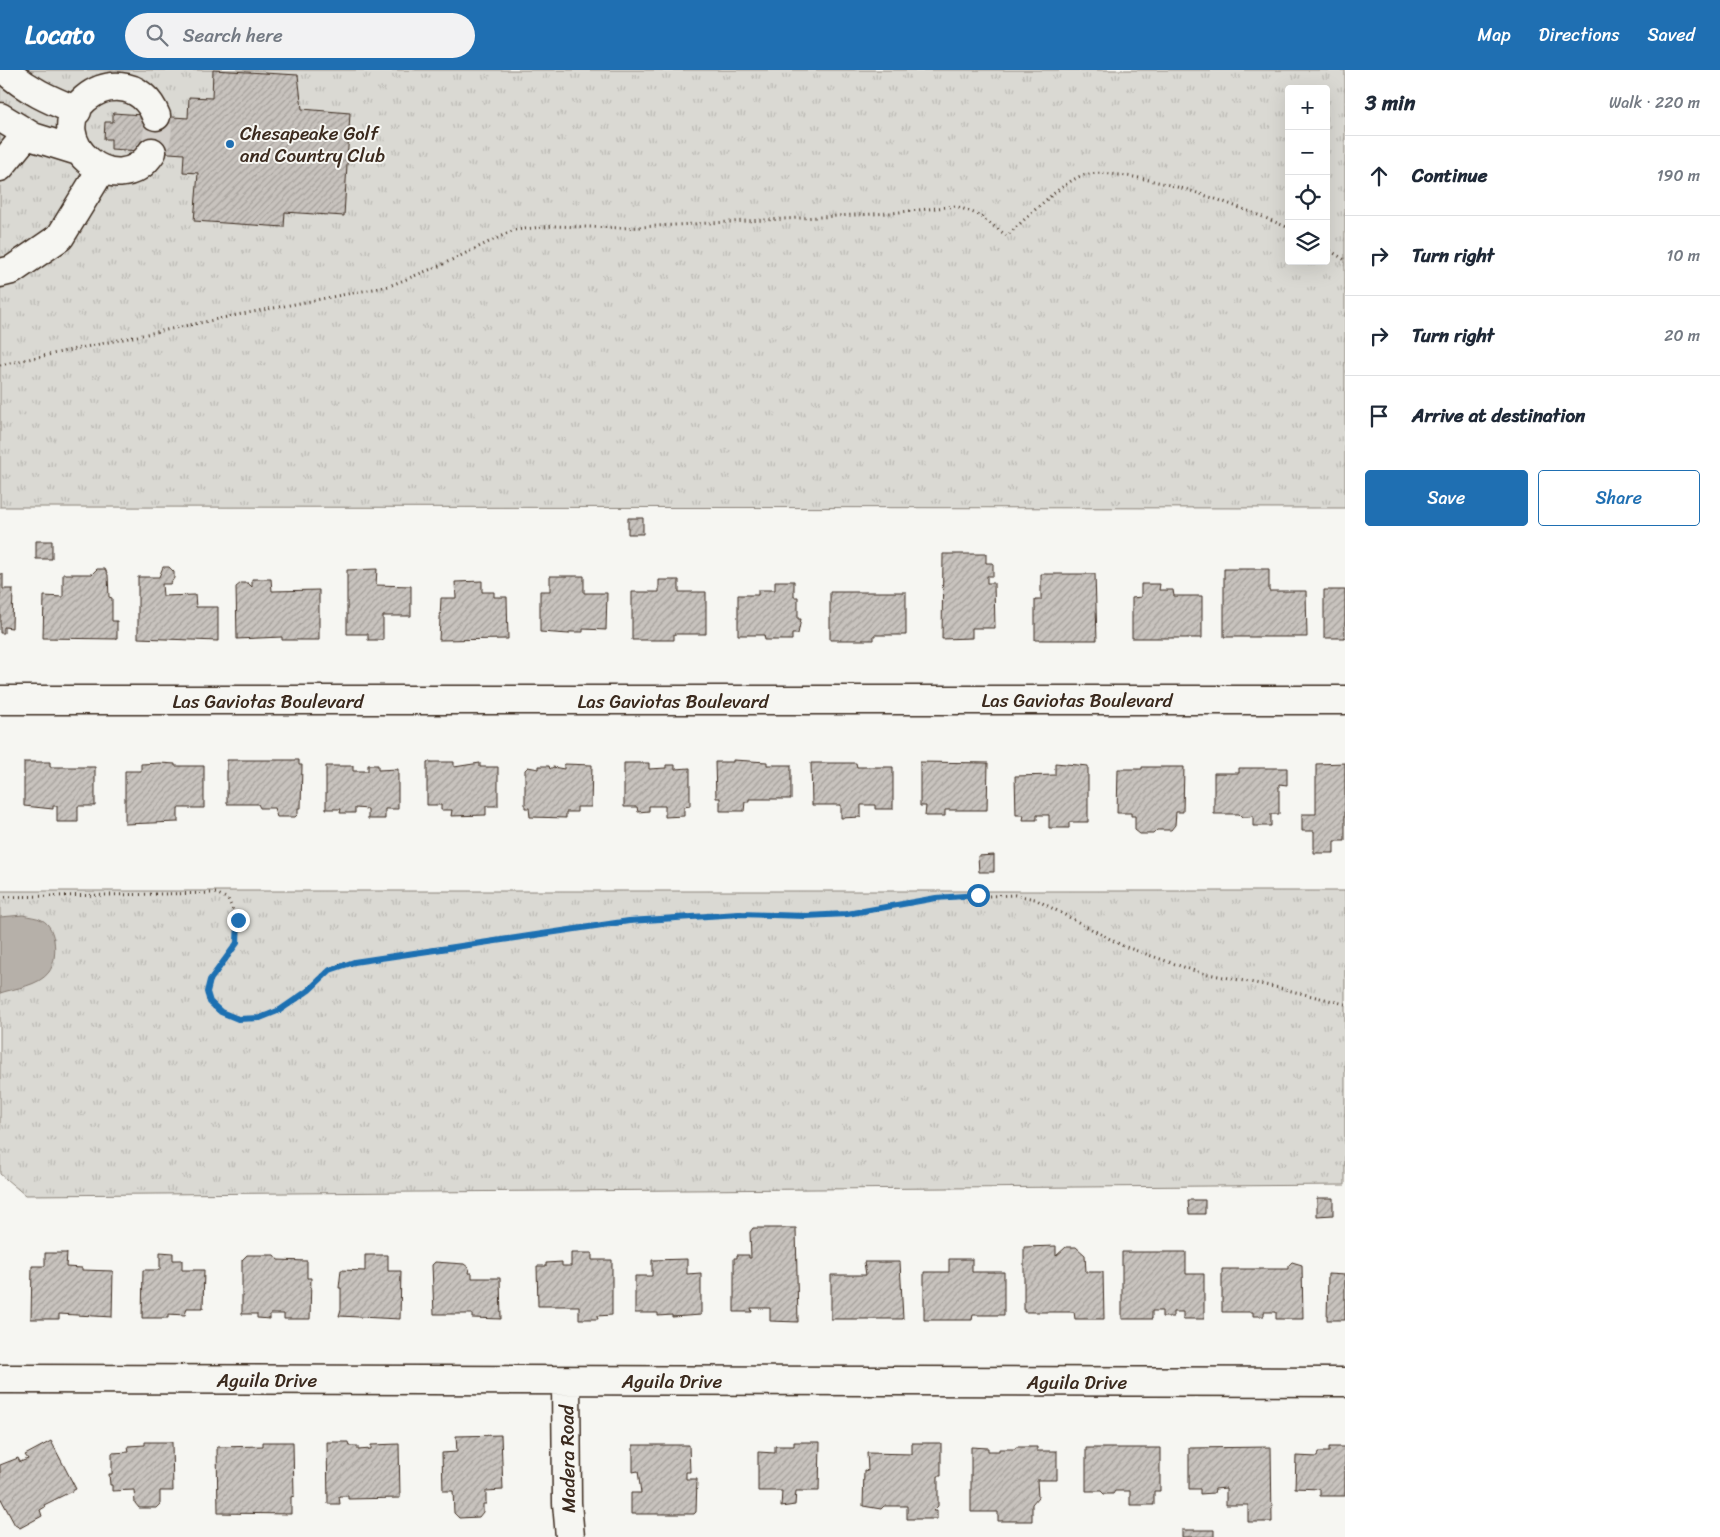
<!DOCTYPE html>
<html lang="en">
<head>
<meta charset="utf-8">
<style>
	:root { --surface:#fff; --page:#f2f2f3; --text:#1f2937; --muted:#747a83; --line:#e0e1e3; --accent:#1f6fb2 }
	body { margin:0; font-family:Sriracha,sans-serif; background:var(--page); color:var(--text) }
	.controls { position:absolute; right:15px; top:15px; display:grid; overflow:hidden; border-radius:5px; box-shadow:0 5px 20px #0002 }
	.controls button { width:45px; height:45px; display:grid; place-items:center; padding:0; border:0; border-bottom:1px solid var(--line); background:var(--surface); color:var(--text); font:25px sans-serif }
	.stop { position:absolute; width:15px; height:15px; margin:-11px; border:4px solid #1f6fb2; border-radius:50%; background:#fff }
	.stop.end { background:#1f6fb2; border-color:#fff; box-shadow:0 1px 5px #0008 }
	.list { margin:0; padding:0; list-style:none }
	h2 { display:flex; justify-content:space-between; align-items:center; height:65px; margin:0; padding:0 20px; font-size:21px }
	h2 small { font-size:16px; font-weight:400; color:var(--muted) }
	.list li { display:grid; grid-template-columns:32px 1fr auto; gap:15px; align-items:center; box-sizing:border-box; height:80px; padding:0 20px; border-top:1px solid var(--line) }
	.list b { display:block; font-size:19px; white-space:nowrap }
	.list em { font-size:16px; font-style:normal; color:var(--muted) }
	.actions { display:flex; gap:10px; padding:15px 20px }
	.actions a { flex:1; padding:11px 0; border:1px solid var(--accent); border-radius:5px; text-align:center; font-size:18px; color:var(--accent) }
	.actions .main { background:var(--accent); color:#fff }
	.icon { flex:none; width:28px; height:28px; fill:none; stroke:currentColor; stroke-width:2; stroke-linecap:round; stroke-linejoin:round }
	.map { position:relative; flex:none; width:1345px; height:1467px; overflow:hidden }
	header { display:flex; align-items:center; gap:30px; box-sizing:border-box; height:70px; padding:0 25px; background:var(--accent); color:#fff }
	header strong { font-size:24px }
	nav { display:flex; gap:28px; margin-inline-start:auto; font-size:18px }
	.search { width:350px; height:45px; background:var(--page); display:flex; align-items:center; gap:12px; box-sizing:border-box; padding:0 18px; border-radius:28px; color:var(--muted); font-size:19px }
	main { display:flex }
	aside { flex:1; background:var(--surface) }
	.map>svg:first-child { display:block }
	.grass { fill:url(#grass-tufts); stroke:#8a8278; fill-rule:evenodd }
	.water { fill:#b6b0a9; stroke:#857a71 }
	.building { fill:url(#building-hatch); stroke:#3b2a1e }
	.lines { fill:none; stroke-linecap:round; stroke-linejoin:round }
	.minor-tunnel { stroke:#d1cdc8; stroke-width:28; stroke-dasharray:28 14; stroke-linecap:butt }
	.minor-casing { stroke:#3b2a1e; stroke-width:31 }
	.path { stroke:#3b2a1e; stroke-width:3; stroke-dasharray:1 4; stroke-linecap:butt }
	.minor { stroke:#f6f6f2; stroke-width:28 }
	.route { stroke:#1f6fb2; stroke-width:6 }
	.poi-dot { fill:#1f6fb2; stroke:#f6f6f2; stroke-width:2 }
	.labels { text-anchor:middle; stroke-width:4; stroke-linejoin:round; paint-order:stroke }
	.poi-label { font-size:19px; fill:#3b2a1e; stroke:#f6f6f2; text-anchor:start }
	.street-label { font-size:19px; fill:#3b2a1e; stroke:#f6f6f2 }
</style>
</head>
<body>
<header>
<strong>Locato</strong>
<div class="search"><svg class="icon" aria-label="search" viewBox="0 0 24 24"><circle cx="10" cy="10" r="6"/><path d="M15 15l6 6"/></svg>Search here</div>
<nav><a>Map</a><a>Directions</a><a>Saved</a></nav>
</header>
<main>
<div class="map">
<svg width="1345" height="1467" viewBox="0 0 1345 1467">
	<defs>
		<pattern id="grass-tufts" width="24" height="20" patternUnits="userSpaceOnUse" patternTransform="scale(1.25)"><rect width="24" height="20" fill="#dad9d3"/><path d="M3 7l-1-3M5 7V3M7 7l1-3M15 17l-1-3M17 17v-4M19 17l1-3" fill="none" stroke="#bcbab5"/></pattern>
		<pattern id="building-hatch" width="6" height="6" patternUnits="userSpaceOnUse" patternTransform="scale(1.25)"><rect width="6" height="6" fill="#c8c3be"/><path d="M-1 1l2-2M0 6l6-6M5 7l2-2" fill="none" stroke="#a49f9a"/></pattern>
	</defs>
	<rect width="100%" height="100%" fill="#f6f6f2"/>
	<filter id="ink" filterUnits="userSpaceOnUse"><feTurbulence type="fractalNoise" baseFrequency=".02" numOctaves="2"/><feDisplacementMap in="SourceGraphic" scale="10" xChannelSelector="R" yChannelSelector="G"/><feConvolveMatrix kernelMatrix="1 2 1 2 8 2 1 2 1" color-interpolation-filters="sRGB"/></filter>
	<g filter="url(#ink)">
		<path class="grass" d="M 0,0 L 1345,0 L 1345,438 L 0,437 ZM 1289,19 L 1326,19 L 1326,191 L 1289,191 Z
			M 0,821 L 1345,821 L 1345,1115 L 25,1125 L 0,1104 Z"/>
		<path class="water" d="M 23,845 C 29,847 37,847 42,850 C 57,857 58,890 49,902 C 39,916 15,918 0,923 L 0,847 Z"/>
		<path class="building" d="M 213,0 L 298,5 L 302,39 L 350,43 L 344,146 L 285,142 L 284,157 L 194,151 L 198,103 L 183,102 L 184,84 L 111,79 L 111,69 L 104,69 L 105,52 L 113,52 L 113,43 L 188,48 L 189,27 L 212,28 Z
			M 628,448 L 643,448 L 643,464 L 628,464 Z
			M 36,471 L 52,471 L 52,489 L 36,489 Z
			M 943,484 L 986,484 L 986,493 L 993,493 L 993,506 L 987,506 L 987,513 L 994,513 L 995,558 L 972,558 L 972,568 L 942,569 Z
			M 163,497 L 169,497 L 174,502 L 174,508 L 170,514 L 162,514 L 163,526 L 195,525 L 196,537 L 218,537 L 218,571 L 138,568 L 138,507 L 159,507 Z
			M 97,499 L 105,499 L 108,505 L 109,527 L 112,528 L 112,551 L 117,551 L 117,569 L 43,568 L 44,526 L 63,527 L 63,504 L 92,504 Z
			M 377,499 L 376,515 L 411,516 L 411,546 L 383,546 L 383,570 L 368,570 L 368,564 L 347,564 L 347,500 Z
			M 1224,499 L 1269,499 L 1269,521 L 1306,521 L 1307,567 L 1224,567 Z
			M 0,504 L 3,504 L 3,519 L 13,519 L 12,558 L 4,557 L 4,563 L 0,563 Z
			M 1041,504 L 1095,504 L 1097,570 L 1035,570 L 1035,530 L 1041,530 Z
			M 550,506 L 584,506 L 584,523 L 607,523 L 606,560 L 583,559 L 583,562 L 569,562 L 569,564 L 540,562 L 540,521 L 550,521 Z
			M 252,509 L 271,509 L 272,521 L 319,520 L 319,570 L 282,570 L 282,567 L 237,569 L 236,517 L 241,513 L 248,513 L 252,517 Z
			M 659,510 L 679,510 L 679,522 L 706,522 L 706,564 L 674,564 L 674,570 L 632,570 L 632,522 L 659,522 Z
			M 482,511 L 482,522 L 494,522 L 494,527 L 507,527 L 508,569 L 439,570 L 441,528 L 456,528 L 455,512 Z
			M 775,511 L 794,511 L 794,527 L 798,527 L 798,549 L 801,549 L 798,564 L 792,564 L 792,570 L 765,570 L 764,565 L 738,565 L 738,525 L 758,525 L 758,520 L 775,520 Z
			M 1141,514 L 1160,514 L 1159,520 L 1173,520 L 1174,526 L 1202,526 L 1202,568 L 1132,568 L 1132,528 L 1141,527 Z
			M 1324,520 L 1345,520 L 1345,568 L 1324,568 Z
			M 830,522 L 906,522 L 906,565 L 874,565 L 874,570 L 830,570 Z
			M 227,690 L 299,690 L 299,695 L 302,695 L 301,738 L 298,738 L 298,744 L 295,747 L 277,747 L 274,738 L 260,738 L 258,734 L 227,734 Z
			M 733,690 L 767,692 L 767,695 L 791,695 L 791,729 L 749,729 L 749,732 L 745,732 L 744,741 L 720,741 L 720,728 L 716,728 L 715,692 L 733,692 Z
			M 24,692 L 50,692 L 50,697 L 95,697 L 95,736 L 78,736 L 78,752 L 57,752 L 57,736 L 53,736 L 53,739 L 24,736 Z
			M 427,692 L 454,692 L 454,697 L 480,693 L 480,697 L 498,697 L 498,736 L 486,736 L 486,745 L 451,746 L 452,740 L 441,740 L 441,735 L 427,735 Z
			M 920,692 L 988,693 L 987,740 L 945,740 L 945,746 L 925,746 L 926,736 L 920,736 Z
			M 160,693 L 175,694 L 175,696 L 204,696 L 204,738 L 178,738 L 178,752 L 125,754 L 125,701 L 141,701 L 141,694 Z
			M 624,693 L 649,693 L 649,699 L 666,698 L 666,695 L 675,695 L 675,699 L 690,698 L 690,736 L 684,737 L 684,746 L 665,747 L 665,736 L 649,736 L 649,741 L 638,742 L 637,737 L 624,737 Z
			M 811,693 L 856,693 L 857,697 L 893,697 L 893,739 L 875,739 L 875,735 L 861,735 L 861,747 L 841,748 L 841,735 L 812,735 Z
			M 1055,693 L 1088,696 L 1088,752 L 1069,752 L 1069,758 L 1049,758 L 1049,745 L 1037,745 L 1037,750 L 1023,750 L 1024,745 L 1016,745 L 1015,706 L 1055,705 Z
			M 1345,693 L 1345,771 L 1334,771 L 1334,783 L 1314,783 L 1314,761 L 1302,761 L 1302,744 L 1316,744 L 1316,694 Z
			M 564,694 L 592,695 L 591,737 L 577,737 L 577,742 L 566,742 L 566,748 L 530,747 L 529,738 L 525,738 L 525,700 L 528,697 L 539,699 L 539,696 L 549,696 L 550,699 L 553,697 L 564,699 Z
			M 368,695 L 378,695 L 378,700 L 398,699 L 398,739 L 385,739 L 385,749 L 368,749 L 368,739 L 355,738 L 355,743 L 340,743 L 341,739 L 326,739 L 326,696 L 353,696 L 353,701 L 368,701 Z
			M 1142,697 L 1184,697 L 1183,742 L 1176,742 L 1175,755 L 1171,760 L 1157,760 L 1153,764 L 1140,764 L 1135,760 L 1135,746 L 1131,746 L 1131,743 L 1117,743 L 1118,699 L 1142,699 Z
			M 1239,698 L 1287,698 L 1287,715 L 1279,714 L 1279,744 L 1271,744 L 1271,756 L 1253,756 L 1253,745 L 1250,747 L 1242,747 L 1239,744 L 1214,744 L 1214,703 L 1239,703 Z
			M 994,785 L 994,802 L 979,802 L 978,786 Z
			M 1317,1128 L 1333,1128 L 1333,1145 L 1317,1146 Z
			M 1188,1130 L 1205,1130 L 1205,1144 L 1189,1144 Z
			M 753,1158 L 796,1158 L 798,1252 L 770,1251 L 770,1238 L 751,1238 L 752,1242 L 734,1242 L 734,1188 L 737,1188 L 737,1185 L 749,1185 L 749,1188 L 751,1188 L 750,1162 Z
			M 1056,1176 L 1056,1186 L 1066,1177 L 1076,1177 L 1085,1185 L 1086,1202 L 1103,1202 L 1104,1249 L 1075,1249 L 1074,1242 L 1024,1242 L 1024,1177 Z
			M 160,1182 L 173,1183 L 173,1190 L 182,1190 L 182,1200 L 204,1200 L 203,1238 L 187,1238 L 185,1245 L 168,1244 L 168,1248 L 142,1248 L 143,1200 L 160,1200 Z
			M 1122,1182 L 1186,1182 L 1186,1204 L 1204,1204 L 1204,1249 L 1183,1249 L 1183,1242 L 1173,1242 L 1173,1247 L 1162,1247 L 1162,1241 L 1152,1241 L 1152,1249 L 1122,1249 Z
			M 45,1183 L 67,1183 L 66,1197 L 82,1198 L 82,1200 L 113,1201 L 112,1247 L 59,1244 L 59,1249 L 31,1249 L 32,1196 L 45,1196 Z
			M 571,1183 L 592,1183 L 592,1190 L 612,1190 L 612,1245 L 597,1246 L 598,1249 L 579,1249 L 579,1236 L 538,1236 L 537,1196 L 546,1196 L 546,1193 L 562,1192 L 562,1196 L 571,1196 Z
			M 247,1185 L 274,1185 L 278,1190 L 307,1191 L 307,1208 L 311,1208 L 310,1249 L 284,1249 L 284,1244 L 270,1244 L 270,1249 L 257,1248 L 257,1244 L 242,1244 L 242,1190 Z
			M 365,1185 L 388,1185 L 388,1201 L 401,1201 L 400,1249 L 339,1246 L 341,1239 L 341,1218 L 339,1218 L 341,1200 L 365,1201 Z
			M 687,1189 L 687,1204 L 701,1203 L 701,1245 L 672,1247 L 672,1245 L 658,1246 L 658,1243 L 635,1243 L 635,1206 L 652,1206 L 652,1190 Z
			M 949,1189 L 972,1189 L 972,1202 L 1004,1202 L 1004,1245 L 973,1245 L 972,1250 L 924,1250 L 924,1202 L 949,1202 Z
			M 435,1192 L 464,1194 L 469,1198 L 468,1203 L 472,1203 L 472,1208 L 500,1208 L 501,1249 L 472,1248 L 472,1244 L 434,1244 L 432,1195 Z
			M 864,1192 L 900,1192 L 903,1249 L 831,1249 L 831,1205 L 866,1205 Z
			M 1292,1192 L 1302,1195 L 1303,1249 L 1276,1249 L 1276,1242 L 1264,1242 L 1264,1246 L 1253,1246 L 1253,1242 L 1222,1242 L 1222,1199 L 1288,1199 L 1288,1196 Z
			M 1328,1204 L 1345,1205 L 1345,1250 L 1327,1250 Z
			M 501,1365 L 503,1420 L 486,1421 L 486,1434 L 483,1434 L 483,1442 L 479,1447 L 459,1448 L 454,1443 L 453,1421 L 443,1421 L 442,1383 L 457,1382 L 456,1366 Z
			M 51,1371 L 76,1419 L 44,1435 L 45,1437 L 40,1440 L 42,1446 L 20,1458 L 15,1455 L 0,1427 L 0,1395 L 18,1388 L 20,1392 L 28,1389 L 25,1385 Z
			M 145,1372 L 172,1372 L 173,1421 L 160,1421 L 160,1434 L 156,1438 L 139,1438 L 135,1433 L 134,1420 L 112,1421 L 112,1415 L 110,1415 L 109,1404 L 112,1404 L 112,1383 L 129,1382 L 128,1376 L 145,1375 Z
			M 263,1372 L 293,1372 L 294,1426 L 291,1427 L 291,1444 L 218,1443 L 217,1377 L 263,1376 Z
			M 327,1372 L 348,1372 L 349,1376 L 358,1376 L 358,1380 L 371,1379 L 371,1375 L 399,1374 L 400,1428 L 348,1429 L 348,1426 L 339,1426 L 340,1434 L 328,1434 Z
			M 794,1372 L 820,1372 L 819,1421 L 796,1421 L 795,1435 L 781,1437 L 782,1421 L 758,1421 L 758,1382 L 775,1383 L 775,1376 L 794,1376 Z
			M 912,1373 L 941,1373 L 941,1406 L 938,1406 L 938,1436 L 933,1441 L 937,1441 L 937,1449 L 907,1449 L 907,1436 L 884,1436 L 881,1439 L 863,1436 L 864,1400 L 868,1401 L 867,1383 L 912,1384 Z
			M 633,1375 L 689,1375 L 690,1402 L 686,1402 L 686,1409 L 697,1409 L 696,1442 L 694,1444 L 631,1444 L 631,1423 L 641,1423 L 638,1401 L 633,1402 Z
			M 971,1377 L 988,1378 L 988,1381 L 999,1381 L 999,1379 L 1015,1379 L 1016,1377 L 1037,1377 L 1037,1381 L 1057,1381 L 1057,1410 L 1037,1410 L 1038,1427 L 1032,1434 L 1032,1451 L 998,1451 L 998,1442 L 971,1442 Z
			M 1271,1377 L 1272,1452 L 1248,1452 L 1248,1435 L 1226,1435 L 1226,1418 L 1215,1419 L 1214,1423 L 1200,1424 L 1200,1419 L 1189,1419 L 1189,1378 Z
			M 1329,1377 L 1345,1377 L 1345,1426 L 1320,1426 L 1320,1419 L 1295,1418 L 1296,1386 L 1317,1387 L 1318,1382 L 1329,1382 Z
			M 1086,1378 L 1160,1378 L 1160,1421 L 1154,1421 L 1154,1435 L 1130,1435 L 1130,1421 L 1115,1421 L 1113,1424 L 1104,1424 L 1101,1421 L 1086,1421 Z
			M 1182,1460 L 1214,1460 L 1214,1467 L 1182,1467 Z"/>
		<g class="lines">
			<path class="minor-tunnel" d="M 152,82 C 157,70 160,59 156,46"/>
			<g class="minor-casing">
				<path id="minor" d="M 5,0 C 27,20 50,30 77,41
					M 0,47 L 33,67 L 78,81
					M 152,82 C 117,137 40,68 85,29 C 96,20 106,16 120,17 C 137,18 150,30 156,46
					M 0,97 L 27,64
					M 0,203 L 12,200 L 60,167 L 101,100
					M 0,630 L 1345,630
					M 0,1309 L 1345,1312
					M 566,1311 L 567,1433 L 570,1467"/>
			</g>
			<path class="path" d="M 1326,178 L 1345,190
				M 0,295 L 237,245 L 389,216 L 439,196 L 514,160 L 553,156 L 621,158 L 891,143 L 956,136 L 979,145 L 1007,166 C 1023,151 1064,110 1084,105 C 1100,101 1118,105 1134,107 C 1188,117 1238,136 1289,158
				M 0,827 L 216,823 L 228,829 C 234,843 242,858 236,873 C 229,895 181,926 226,944 C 237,948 251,951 263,947 C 280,941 296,931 309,920 C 316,914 321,906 328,901 C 335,896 346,894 354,892 L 629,851 L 739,844 L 806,846 L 847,844 L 936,828 L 1015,825 L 1035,829 L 1123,876 L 1198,902 L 1275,917 L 1345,934"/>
			<use href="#minor" class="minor"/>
		</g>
	</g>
	<g class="lines" filter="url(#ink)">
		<path class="route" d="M 238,850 L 237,873 L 210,910 L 207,922 L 210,932 L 221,942 L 238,949 L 260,948 L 280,940 L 309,920 L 330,900 L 354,892 L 629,851 L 739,844 L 806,846 L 847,844 L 936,828 L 978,825"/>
	</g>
	<circle class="poi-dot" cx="230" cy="74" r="5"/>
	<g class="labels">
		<g class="poi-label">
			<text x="240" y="70">Chesapeake Golf<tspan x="240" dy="22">and Country Club</tspan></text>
		</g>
		<g class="street-label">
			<text x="1077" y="637">Las Gaviotas Boulevard</text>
			<text x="268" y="638">Las Gaviotas Boulevard</text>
			<text x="673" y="638">Las Gaviotas Boulevard</text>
			<text x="267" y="1317">Aguila Drive</text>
			<text x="672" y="1318">Aguila Drive</text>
			<text x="1077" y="1319">Aguila Drive</text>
			<text transform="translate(567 1389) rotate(-91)" y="7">Madera Road</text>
		</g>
	</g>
</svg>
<div class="controls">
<button>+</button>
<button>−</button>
<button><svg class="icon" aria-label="locate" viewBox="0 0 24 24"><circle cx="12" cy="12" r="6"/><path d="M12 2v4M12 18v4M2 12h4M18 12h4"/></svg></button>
<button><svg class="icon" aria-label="layers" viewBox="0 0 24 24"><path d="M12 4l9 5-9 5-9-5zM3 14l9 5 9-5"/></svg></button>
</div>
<div class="stop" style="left:978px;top:825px"></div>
<div class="stop end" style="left:238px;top:850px"></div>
</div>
<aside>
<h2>3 min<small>Walk · 220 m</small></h2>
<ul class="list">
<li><svg class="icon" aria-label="ahead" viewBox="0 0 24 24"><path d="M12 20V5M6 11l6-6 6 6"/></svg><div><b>Continue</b></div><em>190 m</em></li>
<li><svg class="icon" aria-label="right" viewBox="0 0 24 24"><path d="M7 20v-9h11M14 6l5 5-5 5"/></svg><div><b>Turn right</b></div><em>10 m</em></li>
<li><svg class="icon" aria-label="right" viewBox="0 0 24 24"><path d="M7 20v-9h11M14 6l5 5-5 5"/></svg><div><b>Turn right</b></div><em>20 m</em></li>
<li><svg class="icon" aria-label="arrive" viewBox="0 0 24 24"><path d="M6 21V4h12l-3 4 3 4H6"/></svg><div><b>Arrive at destination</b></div></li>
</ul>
<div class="actions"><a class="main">Save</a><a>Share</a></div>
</aside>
</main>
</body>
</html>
